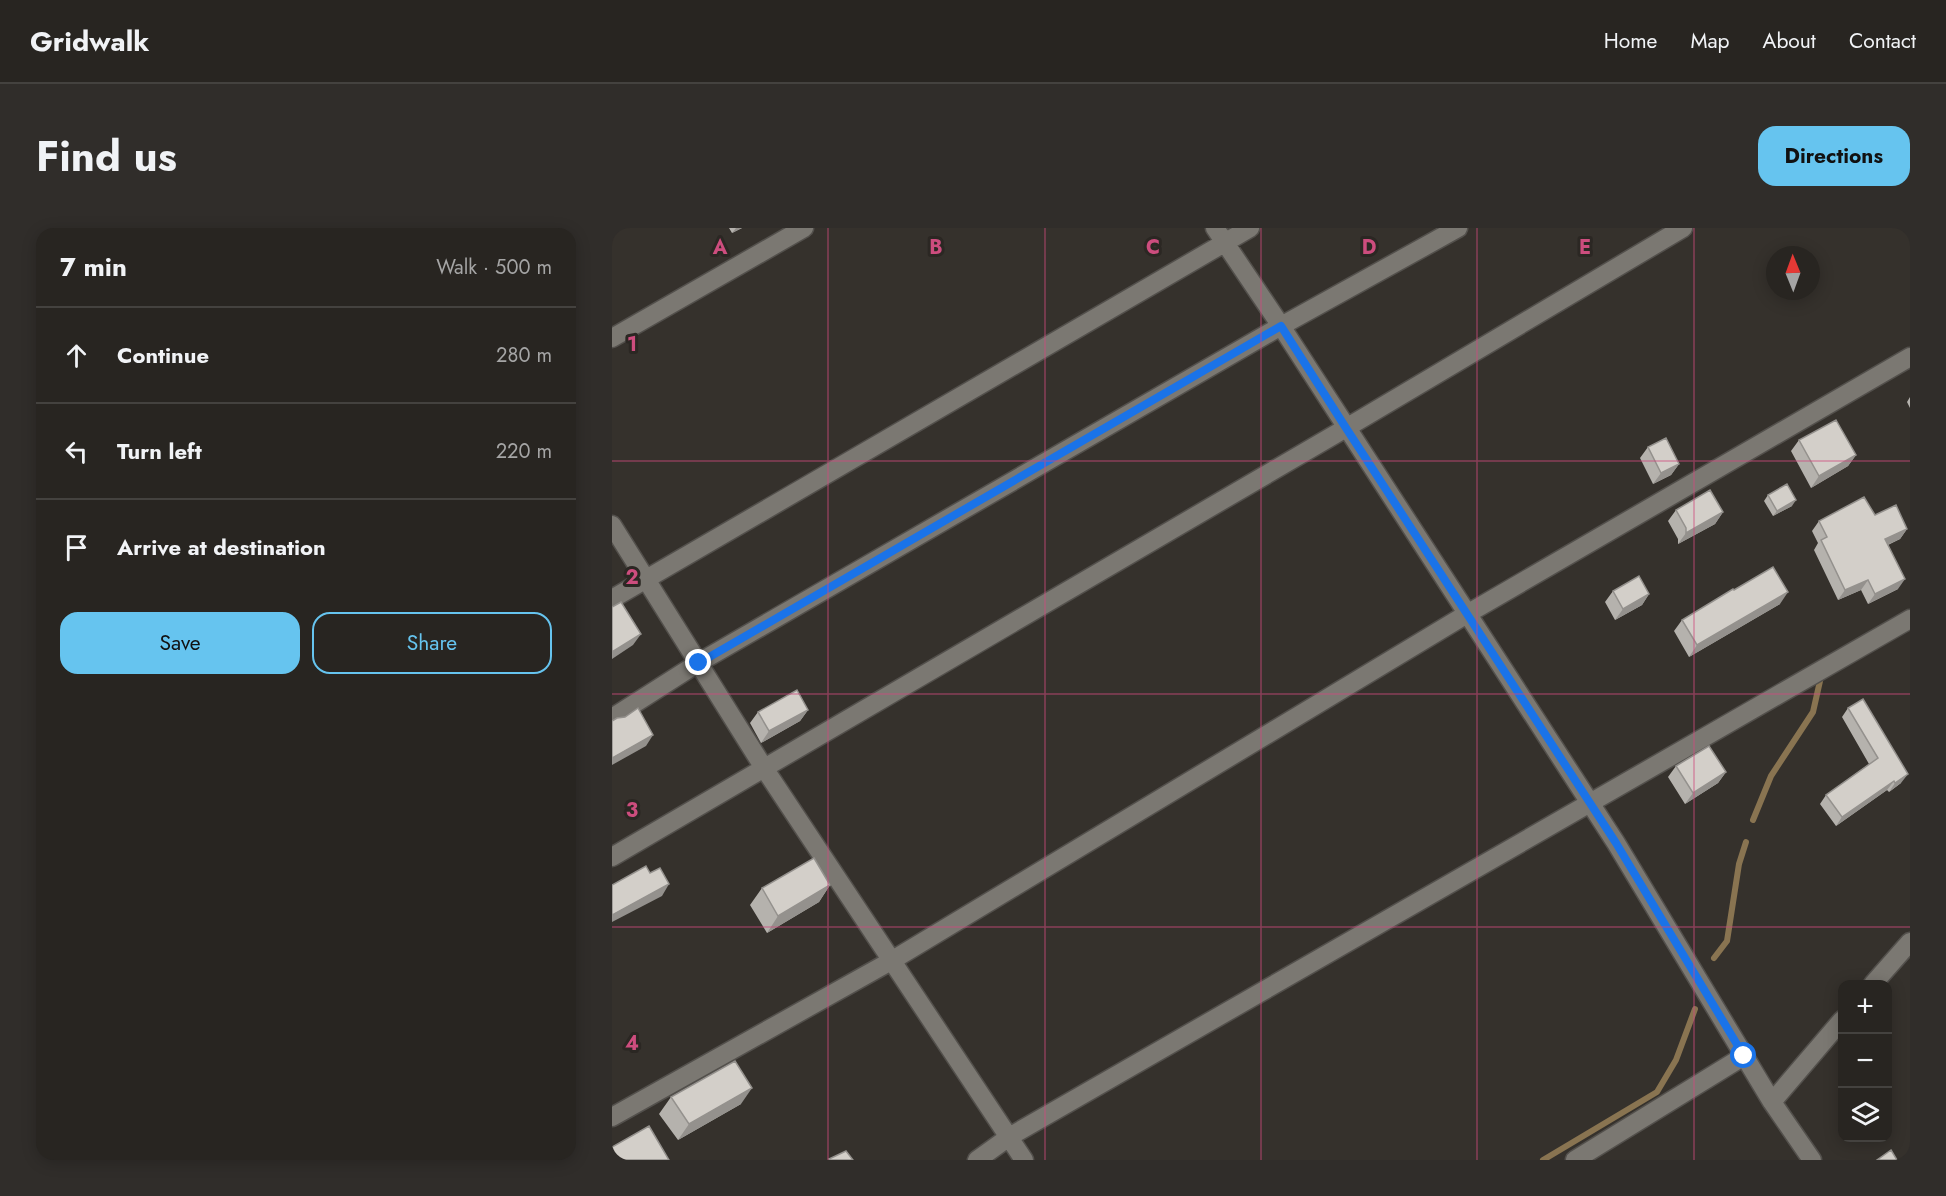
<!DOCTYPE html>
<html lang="en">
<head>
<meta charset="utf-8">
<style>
	:root { --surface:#282521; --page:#302d2a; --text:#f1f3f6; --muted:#a5a5a5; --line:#44423f; --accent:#66c4ef }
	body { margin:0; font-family:Jost,sans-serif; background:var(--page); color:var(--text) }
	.controls { position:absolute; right:18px; bottom:18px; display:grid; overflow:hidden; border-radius:12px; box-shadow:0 3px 15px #0003 }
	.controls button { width:54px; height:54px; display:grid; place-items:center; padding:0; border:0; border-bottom:2px solid var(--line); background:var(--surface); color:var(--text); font:30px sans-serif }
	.compass { position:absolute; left:1154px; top:18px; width:54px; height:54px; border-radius:50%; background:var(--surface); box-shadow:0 3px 15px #0003; rotate:359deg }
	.stop { position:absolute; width:18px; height:18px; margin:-14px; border:4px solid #1a73e8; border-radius:50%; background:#fff }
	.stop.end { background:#1a73e8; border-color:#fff; box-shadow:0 2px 6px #0008 }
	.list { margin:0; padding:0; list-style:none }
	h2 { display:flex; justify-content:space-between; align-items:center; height:78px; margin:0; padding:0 24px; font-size:26px }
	h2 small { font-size:20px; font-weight:400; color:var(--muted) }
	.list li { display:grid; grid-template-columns:39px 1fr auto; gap:18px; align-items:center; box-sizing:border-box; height:96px; padding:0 24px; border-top:2px solid var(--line) }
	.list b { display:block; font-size:22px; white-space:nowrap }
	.list em { font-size:20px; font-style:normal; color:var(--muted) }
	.actions { display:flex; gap:12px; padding:18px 24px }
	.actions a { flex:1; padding:14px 0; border:2px solid var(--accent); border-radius:18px; text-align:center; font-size:21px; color:var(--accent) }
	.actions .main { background:var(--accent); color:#111 }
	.icon { flex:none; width:33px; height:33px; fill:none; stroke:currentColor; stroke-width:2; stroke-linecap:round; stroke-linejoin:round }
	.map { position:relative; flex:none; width:1298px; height:932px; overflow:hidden; border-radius:18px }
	header { display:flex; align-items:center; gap:36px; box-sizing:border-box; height:84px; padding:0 30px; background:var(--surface); border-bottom:2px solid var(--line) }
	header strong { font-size:28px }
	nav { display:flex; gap:33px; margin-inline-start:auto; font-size:21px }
	.intro { display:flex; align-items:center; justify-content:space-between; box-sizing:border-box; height:144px; padding:0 36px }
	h1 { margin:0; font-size:42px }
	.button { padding:15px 27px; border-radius:18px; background:var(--accent); color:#111; font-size:21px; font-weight:700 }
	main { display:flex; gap:36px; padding:0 36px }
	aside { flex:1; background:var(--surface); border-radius:18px; box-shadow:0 3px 15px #0003 }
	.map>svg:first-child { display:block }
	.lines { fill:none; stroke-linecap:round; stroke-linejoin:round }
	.stream { stroke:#897451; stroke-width:6 }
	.minor-casing { stroke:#53504c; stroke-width:21 }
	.minor { stroke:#7b7872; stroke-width:18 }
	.wall { fill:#b5b2ad }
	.shaded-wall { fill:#94918d }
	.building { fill:#d3cfc9; stroke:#94918d; stroke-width:1.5 }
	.route { stroke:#1a73e8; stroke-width:8 }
	.grid { fill:none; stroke:#cd4d7e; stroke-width:1.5; stroke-opacity:0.55 }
	.grid-label { font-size:20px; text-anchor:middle; font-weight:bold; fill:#cd4d7e; stroke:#2b2723; stroke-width:6; stroke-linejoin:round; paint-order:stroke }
</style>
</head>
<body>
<header>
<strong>Gridwalk</strong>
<nav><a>Home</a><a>Map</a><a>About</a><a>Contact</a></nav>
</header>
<div class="intro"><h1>Find us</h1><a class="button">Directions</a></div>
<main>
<aside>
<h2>7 min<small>Walk · 500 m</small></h2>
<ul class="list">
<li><svg class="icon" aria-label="ahead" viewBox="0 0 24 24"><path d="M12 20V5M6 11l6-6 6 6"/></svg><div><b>Continue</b></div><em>280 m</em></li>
<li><svg class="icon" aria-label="left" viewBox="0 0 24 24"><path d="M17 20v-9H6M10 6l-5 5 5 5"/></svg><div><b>Turn left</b></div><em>220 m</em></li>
<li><svg class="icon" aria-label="arrive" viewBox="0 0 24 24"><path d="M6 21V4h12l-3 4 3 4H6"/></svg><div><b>Arrive at destination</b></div></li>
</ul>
<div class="actions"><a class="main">Save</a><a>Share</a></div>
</aside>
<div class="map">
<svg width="1298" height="932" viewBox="0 0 1298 932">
	<rect width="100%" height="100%" fill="#35312c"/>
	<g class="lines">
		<path class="stream" d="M 1141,592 L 1159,548 L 1201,484 L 1208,453
			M 1102,730 L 1115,713 L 1127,636 L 1134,614
			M 931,932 L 1045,864 L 1064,832 L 1083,781"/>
		<g class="minor-casing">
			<path id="minor" d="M 603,0 L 669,98 L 1004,615 L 1160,874 L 1200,932
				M 0,110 L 192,0
				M 0,297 L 152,540 L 412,932
				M 0,371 L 638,0
				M 0,490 L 86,435 L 669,98 L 846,0
				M 0,629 L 734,200 L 1071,0
				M 1261,756 L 1298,714
				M 1160,874 L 1230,792
				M 0,889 L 279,733 L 855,386 L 1298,129
				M 365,932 L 397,909 L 1298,391
				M 963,932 L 1132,828"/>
		</g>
		<use href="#minor" class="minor"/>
	</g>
	<path class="wall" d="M 117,0 L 130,0 L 120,5 Z
		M 1298,169 L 1298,180 L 1295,174 Z
		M 1187,212 L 1244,227 L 1236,238 L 1199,260 L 1179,223 Z
		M 1036,219 L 1067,236 L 1059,247 L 1041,256 L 1028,230 Z
		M 1156,267 L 1180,278 L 1161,288 L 1152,273 Z
		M 1064,282 L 1111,284 L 1103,296 L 1066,316 L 1066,311 L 1056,293 Z
		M 1263,287 L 1295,301 L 1288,311 L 1276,317 L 1286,361 L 1256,376 L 1249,362 L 1226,372 L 1202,322 L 1206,315 L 1200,303 L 1207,293 Z
		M 1122,362 L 1168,376 L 1077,429 L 1062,403 L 1070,392 Z
		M 1001,363 L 1037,366 L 1030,377 L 1003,392 L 993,374 Z
		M 1236,480 L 1289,555 L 1277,564 L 1275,562 L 1224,598 L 1208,576 L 1214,567 L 1257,536 L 1230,489 Z
		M 196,482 L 188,493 L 149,515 L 138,495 L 146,484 Z
		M 1064,538 L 1114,544 L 1106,555 L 1073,576 L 1056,549 Z
		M 218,657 L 207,674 L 155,705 L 138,677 L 150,660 Z
		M 59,869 L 129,876 L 66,912 L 47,886 Z"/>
	<path class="shaded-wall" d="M 124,0 L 130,0 L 120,5 Z
		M 1244,227 L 1236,238 L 1199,260 L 1207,248 Z
		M 1067,236 L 1059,247 L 1041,256 L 1049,245 Z
		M 1184,272 L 1180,278 L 1161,288 L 1165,283 Z
		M 1111,284 L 1103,296 L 1066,316 L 1074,305 Z
		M 1295,301 L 1288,311 L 1266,321 L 1273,311 Z
		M 1293,351 L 1286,361 L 1256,376 L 1263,366 Z
		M 1256,352 L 1249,362 L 1226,372 L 1233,362 Z
		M 1176,364 L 1168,376 L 1077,429 L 1085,417 Z
		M 1037,366 L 1030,377 L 1003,392 L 1011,381 Z
		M 29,406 L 21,417 L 0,431 L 0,424 Z
		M 196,482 L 188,493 L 149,515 L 157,503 Z
		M 41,507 L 34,518 L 0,537 L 0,530 Z
		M 1114,544 L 1106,555 L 1073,576 L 1081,565 Z
		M 1296,546 L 1289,555 L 1277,564 L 1283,555 Z
		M 1282,553 L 1275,562 L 1224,598 L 1230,589 Z
		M 57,656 L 50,668 L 0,694 L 0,687 Z
		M 218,657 L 207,674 L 155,705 L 166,688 Z
		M 140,860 L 129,876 L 66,912 L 77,896 Z"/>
	<path class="building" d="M 1224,192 L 1244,227 L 1207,248 L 1187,212 Z
		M 1054,210 L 1067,236 L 1049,245 L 1036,219 Z
		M 1175,256 L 1184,272 L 1165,283 L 1156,267 Z
		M 1098,262 L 1111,284 L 1074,305 L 1074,300 L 1064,282 Z
		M 1252,269 L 1263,287 L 1284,277 L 1295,301 L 1273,311 L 1293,351 L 1263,366 L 1256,352 L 1233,362 L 1209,312 L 1215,309 L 1207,293 Z
		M 1161,339 L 1176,364 L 1085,417 L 1070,392 L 1121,361 L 1122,362 Z
		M 1027,348 L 1037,366 L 1011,381 L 1001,363 Z
		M 9,374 L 29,406 L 0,424 L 0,379 Z
		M 185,462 L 196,482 L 157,503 L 146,484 Z
		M 1251,471 L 1296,546 L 1283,555 L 1282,553 L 1230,589 L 1214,567 L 1266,530 L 1236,480 Z
		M 26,480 L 41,507 L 0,530 L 0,493 L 5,490 L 13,489 Z
		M 1097,518 L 1114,544 L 1081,565 L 1064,538 Z
		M 202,630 L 218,657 L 166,688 L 150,660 Z
		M 34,638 L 38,645 L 48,640 L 57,656 L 0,687 L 0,657 Z
		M 123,833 L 140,860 L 77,896 L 59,869 Z
		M 37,898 L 57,932 L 0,932 L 0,919 Z
		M 1279,922 L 1285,932 L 1265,932 Z
		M 234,923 L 241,932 L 218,932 L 217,931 Z"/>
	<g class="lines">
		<path class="route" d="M 87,435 L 669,98 L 734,200 L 1004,615 L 1132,828"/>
	</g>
	<path class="grid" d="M 216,0 L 216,932M 433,0 L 433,932M 649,0 L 649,932M 865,0 L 865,932M 1082,0 L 1082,932M 0,233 L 1298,233M 0,466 L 1298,466M 0,699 L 1298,699"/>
	<g class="grid-label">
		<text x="108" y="26">A</text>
		<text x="324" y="26">B</text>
		<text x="541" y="26">C</text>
		<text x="757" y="26">D</text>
		<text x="973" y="26">E</text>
		<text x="20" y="123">1</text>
		<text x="20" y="356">2</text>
		<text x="20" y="589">3</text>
		<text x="20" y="822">4</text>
	</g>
</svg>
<div class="controls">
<button>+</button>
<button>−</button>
<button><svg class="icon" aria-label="layers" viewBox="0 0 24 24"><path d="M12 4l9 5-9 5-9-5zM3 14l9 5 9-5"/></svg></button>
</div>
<svg class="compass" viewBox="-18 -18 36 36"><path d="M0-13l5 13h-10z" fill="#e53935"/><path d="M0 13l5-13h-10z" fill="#a5a5a5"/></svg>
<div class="stop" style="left:1132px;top:828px"></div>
<div class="stop end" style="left:87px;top:435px"></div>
</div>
</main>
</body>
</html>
